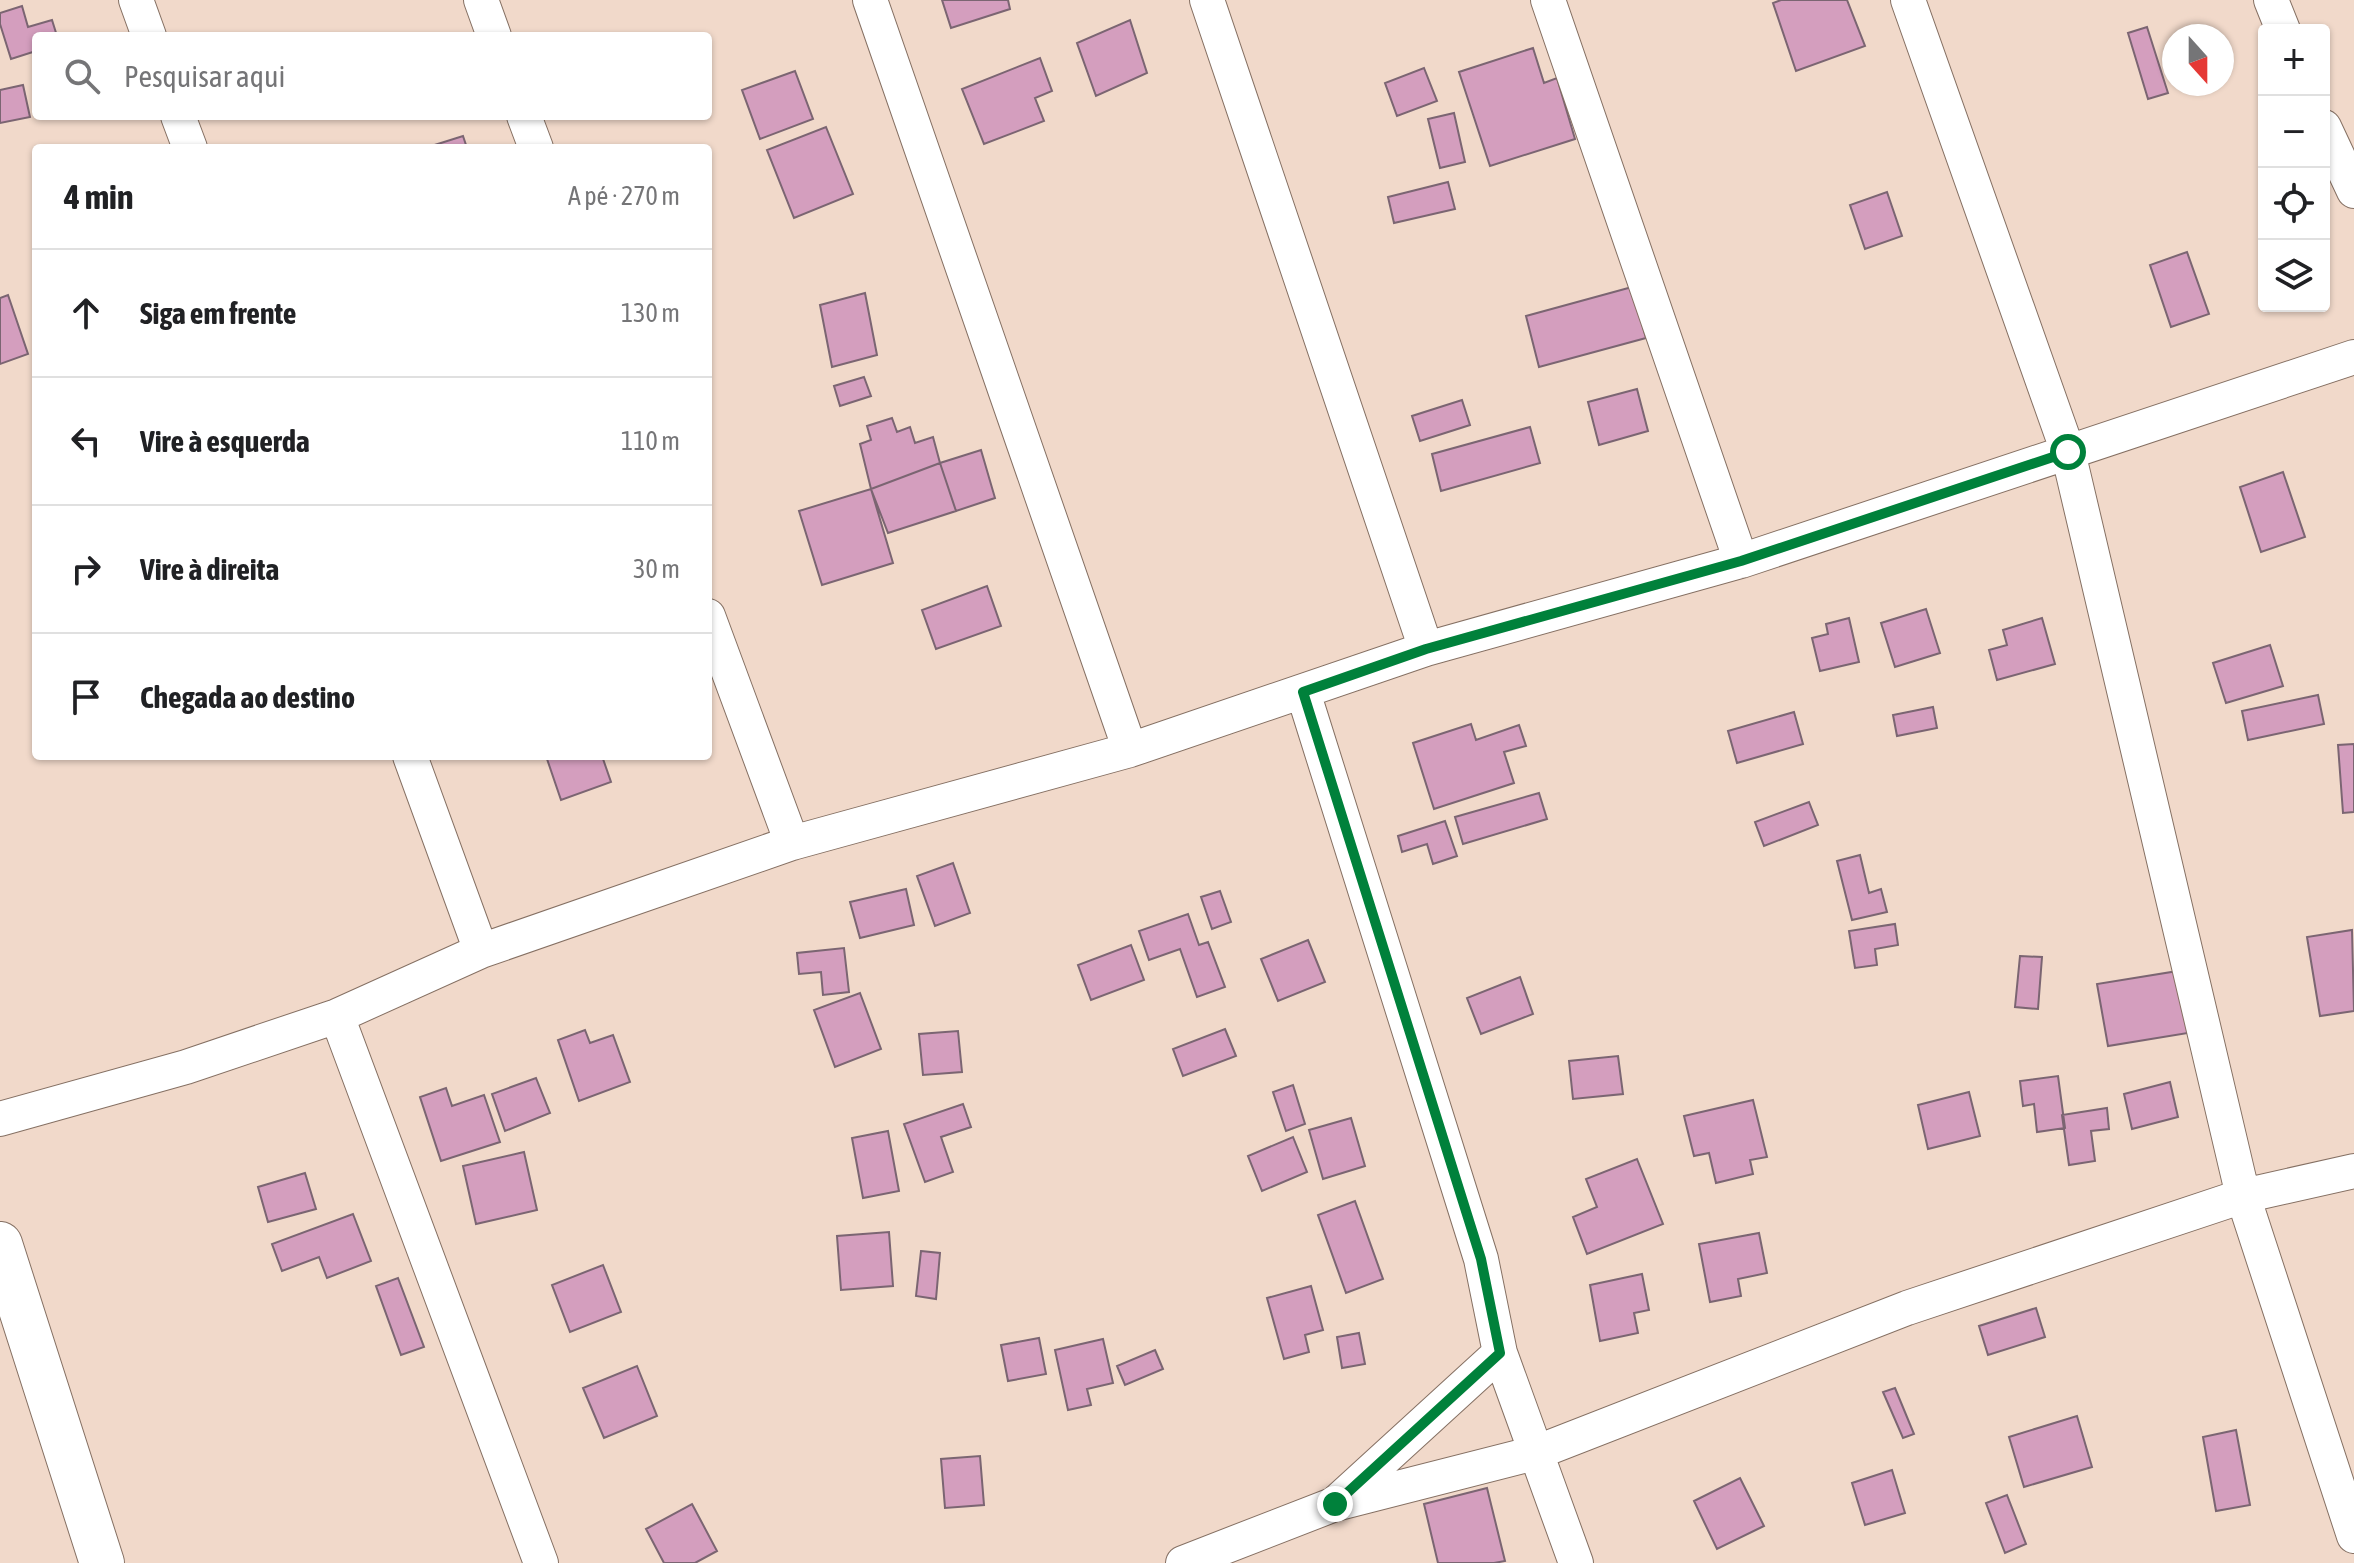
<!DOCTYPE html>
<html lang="pt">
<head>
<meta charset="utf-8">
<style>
	:root { --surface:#fff; --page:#f2f2f2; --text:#202124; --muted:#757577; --line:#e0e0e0 }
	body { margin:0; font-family:"Asap Condensed",sans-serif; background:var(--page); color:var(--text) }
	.controls { position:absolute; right:24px; top:24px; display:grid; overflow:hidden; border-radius:8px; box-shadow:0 2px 6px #0004 }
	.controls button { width:72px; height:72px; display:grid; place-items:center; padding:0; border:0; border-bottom:2px solid var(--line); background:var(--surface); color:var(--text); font:40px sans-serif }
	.compass { position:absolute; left:2162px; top:24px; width:72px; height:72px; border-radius:50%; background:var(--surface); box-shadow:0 2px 6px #0004; rotate:159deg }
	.stop { position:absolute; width:24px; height:24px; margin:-18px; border:6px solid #00813b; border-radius:50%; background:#fff }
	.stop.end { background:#00813b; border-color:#fff; box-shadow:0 2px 8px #0008 }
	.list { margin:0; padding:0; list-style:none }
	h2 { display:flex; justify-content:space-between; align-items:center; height:104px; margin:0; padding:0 32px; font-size:34px }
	h2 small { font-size:26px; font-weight:400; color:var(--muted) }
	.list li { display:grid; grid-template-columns:52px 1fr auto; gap:24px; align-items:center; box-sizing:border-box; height:128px; padding:0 32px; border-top:2px solid var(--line) }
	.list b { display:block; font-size:30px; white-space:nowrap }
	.list em { font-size:26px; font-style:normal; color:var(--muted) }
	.icon { flex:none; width:44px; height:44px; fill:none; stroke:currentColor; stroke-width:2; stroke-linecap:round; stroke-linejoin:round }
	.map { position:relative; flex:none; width:2354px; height:1563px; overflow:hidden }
	.search { position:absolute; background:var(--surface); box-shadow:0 2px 6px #0004; left:32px; top:32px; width:680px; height:88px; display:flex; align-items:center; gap:20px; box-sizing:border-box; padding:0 28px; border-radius:8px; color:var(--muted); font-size:30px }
	.panel { position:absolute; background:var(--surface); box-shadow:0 2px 6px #0004; left:32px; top:144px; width:680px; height:616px; border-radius:8px }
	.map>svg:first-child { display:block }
	.building { fill:#d49ebe; stroke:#7b6572; stroke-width:2 }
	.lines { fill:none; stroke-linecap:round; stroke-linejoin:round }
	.street-casing { stroke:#857063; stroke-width:36 }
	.secondary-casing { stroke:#857063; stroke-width:46 }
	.street { stroke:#fff; stroke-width:34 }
	.secondary { stroke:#fff; stroke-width:44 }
	.route { stroke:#00813b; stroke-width:10 }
</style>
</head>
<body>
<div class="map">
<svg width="2354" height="1563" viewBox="0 0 2354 1563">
	<rect width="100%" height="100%" fill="#f1d9ca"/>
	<path class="building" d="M 942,0 L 1008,0 L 1010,9 L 951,28 Z
		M 1781,0 L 1847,0 L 1865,46 L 1796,71 L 1773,3 Z
		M 22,6 L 28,27 L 52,20 L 57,36 L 36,36 L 36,51 L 11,59 L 0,24 L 0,13 Z
		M 1130,20 L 1147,73 L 1096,96 L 1077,43 Z
		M 2147,27 L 2168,93 L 2148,99 L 2128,33 Z
		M 1533,48 L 1544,83 L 1557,78 L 1575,139 L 1490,166 L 1459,72 Z
		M 1040,58 L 1052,91 L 1035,98 L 1044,121 L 984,144 L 962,89 Z
		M 1424,68 L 1437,101 L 1397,116 L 1385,83 Z
		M 795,71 L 813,119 L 760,139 L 742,90 Z
		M 23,85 L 30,117 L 0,123 L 0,90 Z
		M 1454,113 L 1465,162 L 1440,168 L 1428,119 Z
		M 826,127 L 853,194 L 794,218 L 767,150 Z
		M 463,136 L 467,148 L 425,148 Z
		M 1448,182 L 1455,209 L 1394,223 L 1388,197 Z
		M 1887,192 L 1902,236 L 1865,249 L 1850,205 Z
		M 2187,252 L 2209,314 L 2171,327 L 2150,265 Z
		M 1632,287 L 1646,338 L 1539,367 L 1526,316 Z
		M 865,293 L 877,355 L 832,367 L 820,305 Z
		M 8,295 L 28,354 L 0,364 L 0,298 Z
		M 864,377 L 871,396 L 840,406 L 834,386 Z
		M 1637,389 L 1648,431 L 1599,445 L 1588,402 Z
		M 1462,400 L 1470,425 L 1420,441 L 1412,416 Z
		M 892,418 L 897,432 L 910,427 L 915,443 L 933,437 L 940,463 L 871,489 L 860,444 L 871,440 L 867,426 Z
		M 1530,427 L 1540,463 L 1441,491 L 1432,454 Z
		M 981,450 L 995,498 L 956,511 L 940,463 Z
		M 940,463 L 956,511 L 888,533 L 871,489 Z
		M 2283,472 L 2305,537 L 2261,552 L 2240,487 Z
		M 871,489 L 893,563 L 822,585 L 799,511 Z
		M 987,586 L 1001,626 L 936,649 L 922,610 Z
		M 1926,609 L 1940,653 L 1895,667 L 1881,623 Z
		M 1849,618 L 1859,662 L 1820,671 L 1812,638 L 1828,634 L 1826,624 Z
		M 2042,618 L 2055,664 L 1997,680 L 1989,650 L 2007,645 L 2003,630 Z
		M 2270,645 L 2283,686 L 2226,703 L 2213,663 Z
		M 2318,695 L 2324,724 L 2248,740 L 2242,711 Z
		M 1933,707 L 1937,728 L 1897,736 L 1893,715 Z
		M 1794,712 L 1803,744 L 1737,763 L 1728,731 Z
		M 1471,724 L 1476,740 L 1519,725 L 1526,746 L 1504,752 L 1514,783 L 1434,809 L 1413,743 Z
		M 2354,744 L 2354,812 L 2343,813 L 2338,745 Z
		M 546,756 L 602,756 L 611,782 L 561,800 Z
		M 1539,793 L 1547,819 L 1463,844 L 1455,817 Z
		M 1809,802 L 1818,825 L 1764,846 L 1755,822 Z
		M 1445,821 L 1457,856 L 1433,864 L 1427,844 L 1402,852 L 1398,836 Z
		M 1860,855 L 1869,893 L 1881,889 L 1887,912 L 1852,920 L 1837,861 Z
		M 953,863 L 970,913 L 935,926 L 917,876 Z
		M 906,889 L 914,925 L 860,938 L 850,902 Z
		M 1220,891 L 1231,922 L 1212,929 L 1201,897 Z
		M 1188,914 L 1199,945 L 1208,942 L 1225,987 L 1197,997 L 1180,949 L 1149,960 L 1139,931 Z
		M 1895,924 L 1898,945 L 1875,949 L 1877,965 L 1855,968 L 1849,931 Z
		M 2352,930 L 2354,1011 L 2320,1016 L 2307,937 Z
		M 1308,940 L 1325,982 L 1278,1001 L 1261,959 Z
		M 1131,945 L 1144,980 L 1091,1000 L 1078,965 Z
		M 844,948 L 849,992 L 823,995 L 821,972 L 799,974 L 797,953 Z
		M 2020,956 L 2042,957 L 2038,1009 L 2015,1007 Z
		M 2184,970 L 2194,1032 L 2108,1046 L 2097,984 Z
		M 1520,977 L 1533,1014 L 1481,1034 L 1467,998 Z
		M 860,993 L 881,1049 L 835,1067 L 814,1010 Z
		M 1225,1029 L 1236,1056 L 1183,1076 L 1173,1049 Z
		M 585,1030 L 590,1043 L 613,1035 L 630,1082 L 579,1101 L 558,1040 Z
		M 958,1031 L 962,1072 L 923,1075 L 919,1034 Z
		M 1618,1056 L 1623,1094 L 1573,1099 L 1569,1061 Z
		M 2058,1076 L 2065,1128 L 2037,1132 L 2034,1104 L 2023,1106 L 2020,1081 Z
		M 536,1078 L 550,1113 L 505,1131 L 492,1094 Z
		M 2170,1082 L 2178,1117 L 2132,1129 L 2124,1094 Z
		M 1293,1085 L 1305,1124 L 1286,1131 L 1273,1092 Z
		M 446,1088 L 452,1106 L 484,1095 L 500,1142 L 441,1161 L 420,1097 Z
		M 1969,1092 L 1980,1136 L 1928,1149 L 1918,1105 Z
		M 1753,1100 L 1767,1157 L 1750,1160 L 1753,1174 L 1716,1183 L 1709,1153 L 1694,1156 L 1684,1116 Z
		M 963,1104 L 971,1127 L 941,1137 L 953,1172 L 925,1182 L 904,1124 Z
		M 2107,1108 L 2109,1129 L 2091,1131 L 2095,1161 L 2069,1165 L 2062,1115 Z
		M 1351,1118 L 1365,1166 L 1323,1179 L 1309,1130 Z
		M 888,1131 L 899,1191 L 863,1198 L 852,1138 Z
		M 1293,1137 L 1307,1172 L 1262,1191 L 1248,1156 Z
		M 524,1152 L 537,1210 L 476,1224 L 463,1166 Z
		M 1637,1159 L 1663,1224 L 1587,1254 L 1573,1217 L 1597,1207 L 1586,1179 Z
		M 305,1173 L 316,1209 L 268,1222 L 258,1187 Z
		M 1355,1201 L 1383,1279 L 1346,1293 L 1318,1215 Z
		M 353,1214 L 371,1261 L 327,1278 L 319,1257 L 282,1271 L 272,1244 Z
		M 889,1232 L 893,1286 L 841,1290 L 837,1236 Z
		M 1759,1233 L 1767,1273 L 1738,1279 L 1741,1296 L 1710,1302 L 1699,1244 Z
		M 921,1251 L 940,1253 L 936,1299 L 916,1296 Z
		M 603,1265 L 621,1312 L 570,1332 L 552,1285 Z
		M 1642,1274 L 1649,1310 L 1634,1313 L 1638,1333 L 1600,1341 L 1590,1285 Z
		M 398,1278 L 424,1347 L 401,1355 L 376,1286 Z
		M 1311,1286 L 1323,1330 L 1305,1335 L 1309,1352 L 1284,1359 L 1267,1298 Z
		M 2036,1308 L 2045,1337 L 1988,1355 L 1979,1326 Z
		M 1359,1333 L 1365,1364 L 1342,1368 L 1337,1337 Z
		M 1039,1338 L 1046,1374 L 1008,1381 L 1001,1345 Z
		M 1103,1339 L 1113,1383 L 1087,1389 L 1091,1405 L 1068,1410 L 1055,1350 Z
		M 1155,1350 L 1163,1369 L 1125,1385 L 1117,1366 Z
		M 637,1366 L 657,1416 L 604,1438 L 583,1388 Z
		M 1895,1388 L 1914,1434 L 1903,1438 L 1883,1392 Z
		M 2077,1416 L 2092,1467 L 2024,1487 L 2009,1437 Z
		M 2236,1430 L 2250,1505 L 2216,1511 L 2203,1437 Z
		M 980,1456 L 984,1505 L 945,1508 L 941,1459 Z
		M 1892,1470 L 1905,1513 L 1865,1525 L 1852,1483 Z
		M 1740,1478 L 1764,1526 L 1717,1549 L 1694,1501 Z
		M 1487,1488 L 1505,1561 L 1494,1563 L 1438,1563 L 1424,1504 Z
		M 2007,1495 L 2026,1544 L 2005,1553 L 1986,1503 Z
		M 692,1504 L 717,1551 L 695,1563 L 664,1563 L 646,1529 Z"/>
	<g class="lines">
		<g class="street-casing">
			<path id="street" d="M 136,0 L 149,36
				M 481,0 L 494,36
				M 870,0 L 1130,750
				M 1207,0 L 1426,649
				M 1548,0 L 1741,561
				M 1908,0 L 2068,452 L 2243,1196 L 2354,1536
				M 2271,0 L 2283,30
				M 178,116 L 190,148
				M 524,116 L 536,148
				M 2324,127 L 2354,191
				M 708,616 L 792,843
				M 1303,692 L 1481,1259 L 1500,1353 L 1576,1563
				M 410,756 L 481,951
				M 337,1016 L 541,1563
				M 0,1119 L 186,1067 L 337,1016 L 481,951 L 792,843 L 1130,750 L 1426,649 L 1741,561 L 2354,357
				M 1338,1501 L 1500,1353
				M 1183,1563 L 1335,1504 L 1535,1453 L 1907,1308 L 2243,1196 L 2354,1171"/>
		</g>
		<g class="secondary-casing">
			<path id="secondary" d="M 0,1244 L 102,1563"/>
		</g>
		<use href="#street" class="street"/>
		<use href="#secondary" class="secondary"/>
	</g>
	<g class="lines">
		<path class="route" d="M 1335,1504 L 1500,1353 L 1481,1259 L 1303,692 L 1426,649 L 1741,561 L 2068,452"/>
	</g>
</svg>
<div class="controls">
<button>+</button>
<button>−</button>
<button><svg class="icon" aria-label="locate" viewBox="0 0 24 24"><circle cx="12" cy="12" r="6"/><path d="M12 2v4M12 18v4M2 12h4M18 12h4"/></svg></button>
<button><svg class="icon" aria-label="layers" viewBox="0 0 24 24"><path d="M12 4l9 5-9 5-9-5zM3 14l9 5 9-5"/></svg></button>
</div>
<svg class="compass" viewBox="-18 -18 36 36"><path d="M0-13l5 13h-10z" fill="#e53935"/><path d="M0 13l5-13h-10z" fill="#757577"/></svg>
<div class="stop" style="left:2068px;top:452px"></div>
<div class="stop end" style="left:1335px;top:1504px"></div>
<div class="search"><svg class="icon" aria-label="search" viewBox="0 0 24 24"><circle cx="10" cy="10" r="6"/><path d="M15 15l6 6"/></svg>Pesquisar aqui</div>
<section class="panel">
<h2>4 min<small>A pé · 270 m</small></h2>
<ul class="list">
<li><svg class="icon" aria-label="ahead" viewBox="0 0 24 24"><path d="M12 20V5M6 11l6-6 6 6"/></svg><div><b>Siga em frente</b></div><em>130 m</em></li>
<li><svg class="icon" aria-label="left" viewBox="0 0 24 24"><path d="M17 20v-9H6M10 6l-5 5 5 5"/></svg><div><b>Vire à esquerda</b></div><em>110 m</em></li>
<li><svg class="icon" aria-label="right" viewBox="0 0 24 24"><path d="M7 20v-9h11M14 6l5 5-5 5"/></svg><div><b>Vire à direita</b></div><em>30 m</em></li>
<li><svg class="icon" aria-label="arrive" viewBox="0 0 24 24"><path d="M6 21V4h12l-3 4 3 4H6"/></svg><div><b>Chegada ao destino</b></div></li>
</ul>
</section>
</div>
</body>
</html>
